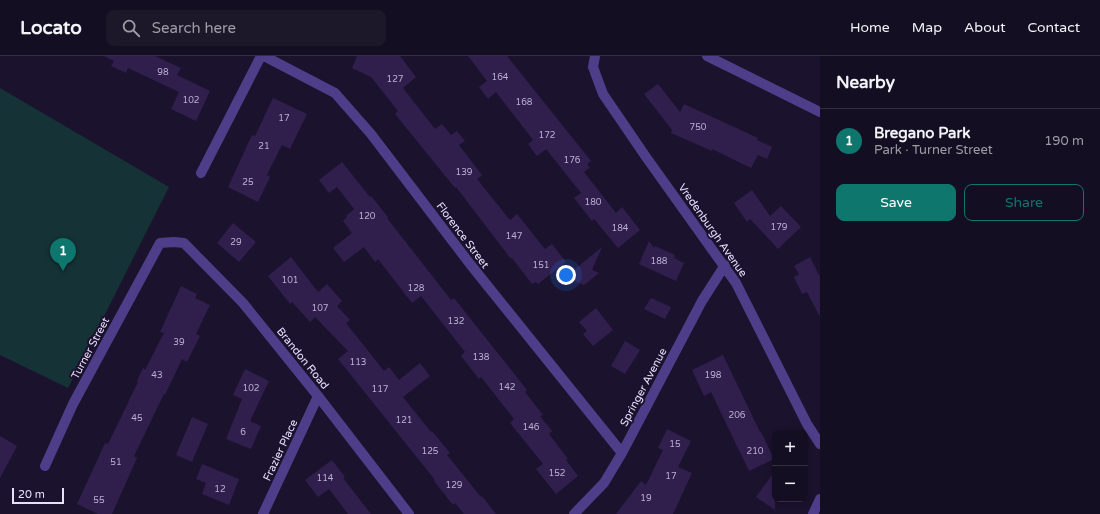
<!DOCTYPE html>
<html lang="en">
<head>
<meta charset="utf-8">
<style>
	:root { --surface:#140e22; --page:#1d172a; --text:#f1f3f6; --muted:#9d9ca5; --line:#332e40; --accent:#0f766e }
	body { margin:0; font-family:"Varela Round",sans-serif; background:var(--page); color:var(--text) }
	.controls { position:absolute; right:12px; bottom:12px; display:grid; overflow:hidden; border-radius:8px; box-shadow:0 2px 6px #0003 }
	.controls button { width:36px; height:36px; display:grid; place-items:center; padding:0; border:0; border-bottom:1px solid var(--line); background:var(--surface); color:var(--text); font:20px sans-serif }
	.scale { position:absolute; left:12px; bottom:10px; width:52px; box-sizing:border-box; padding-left:4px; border:2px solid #e8dffe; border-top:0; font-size:11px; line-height:14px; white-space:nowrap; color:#e8dffe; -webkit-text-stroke:3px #1b122d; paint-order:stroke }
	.you { position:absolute; left:566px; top:219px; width:14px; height:14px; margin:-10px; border:3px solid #fff; border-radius:50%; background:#1a73e8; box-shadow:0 0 0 6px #1a73e833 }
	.badge { display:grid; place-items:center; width:26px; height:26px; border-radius:50%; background:var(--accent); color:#fff; font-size:13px; font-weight:700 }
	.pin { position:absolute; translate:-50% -33px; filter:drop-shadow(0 1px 2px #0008) }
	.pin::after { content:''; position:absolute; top:21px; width:14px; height:12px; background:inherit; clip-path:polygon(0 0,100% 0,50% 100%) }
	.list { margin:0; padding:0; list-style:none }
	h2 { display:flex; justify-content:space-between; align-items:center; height:52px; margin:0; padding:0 16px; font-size:17px }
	h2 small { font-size:13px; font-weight:400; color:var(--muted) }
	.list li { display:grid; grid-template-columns:26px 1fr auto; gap:12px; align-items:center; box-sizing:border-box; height:64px; padding:0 16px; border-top:1px solid var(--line) }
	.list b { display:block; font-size:15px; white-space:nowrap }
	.list p { margin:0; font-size:13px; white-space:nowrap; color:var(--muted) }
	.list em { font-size:13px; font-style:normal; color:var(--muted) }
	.actions { display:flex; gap:8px; padding:12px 16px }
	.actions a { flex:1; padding:9px 0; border:1px solid var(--accent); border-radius:8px; text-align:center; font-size:14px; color:var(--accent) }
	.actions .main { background:var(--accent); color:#fff }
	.icon { flex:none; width:22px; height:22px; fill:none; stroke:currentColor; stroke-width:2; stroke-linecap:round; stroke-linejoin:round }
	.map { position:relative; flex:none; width:820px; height:458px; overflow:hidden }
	header { display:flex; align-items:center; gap:24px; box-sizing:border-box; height:56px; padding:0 20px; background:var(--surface); border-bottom:1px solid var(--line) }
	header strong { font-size:19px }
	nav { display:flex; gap:22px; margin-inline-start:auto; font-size:14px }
	.search { width:280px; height:36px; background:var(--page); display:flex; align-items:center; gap:10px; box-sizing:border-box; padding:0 14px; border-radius:8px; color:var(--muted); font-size:15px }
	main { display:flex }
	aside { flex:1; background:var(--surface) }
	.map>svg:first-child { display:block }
	.green { fill:#153237 }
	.building { fill:#301f4d }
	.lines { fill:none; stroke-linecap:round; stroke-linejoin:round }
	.minor { stroke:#4e3e8a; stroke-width:10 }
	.labels { text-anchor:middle; stroke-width:4; stroke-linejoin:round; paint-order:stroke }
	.number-label { font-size:9px; fill:#baafd2 }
	.street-label { font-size:11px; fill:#e8dffe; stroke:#1b122d }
</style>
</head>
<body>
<header>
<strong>Locato</strong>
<div class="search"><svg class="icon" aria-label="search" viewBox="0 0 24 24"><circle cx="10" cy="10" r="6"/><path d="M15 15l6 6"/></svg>Search here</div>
<nav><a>Home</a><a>Map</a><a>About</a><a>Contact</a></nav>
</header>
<main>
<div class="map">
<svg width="820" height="458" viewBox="0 0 820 458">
	<rect width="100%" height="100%" fill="#1b122d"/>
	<path class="green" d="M 0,32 L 169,131 L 68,332 L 0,299 Z"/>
	<path class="building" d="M 104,0 L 155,0 L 181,12 L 177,19 L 210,35 L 196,65 L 171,53 L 179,36 L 128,12 L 126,17 L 111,10 L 114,5 Z
		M 357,0 L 400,0 L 416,21 L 403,32 L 435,73 L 442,68 L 451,79 L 457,75 L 465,85 L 459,89 L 482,119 L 477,123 L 510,164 L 517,158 L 545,193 L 552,188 L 566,206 L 538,228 L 536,226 L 532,228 L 512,202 L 511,203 L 456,131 L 455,132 L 395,58 L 398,55 L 371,21 L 352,12 Z
		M 468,0 L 507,0 L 591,105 L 587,108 L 590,112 L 584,116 L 616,157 L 622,151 L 640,174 L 618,192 L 594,163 L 592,165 L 574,142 L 581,137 L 546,93 L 537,100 L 528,88 L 533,84 L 496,36 L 488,43 L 479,31 L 487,25 Z
		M 658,28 L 680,56 L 684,48 L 758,82 L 757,84 L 772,91 L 767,103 L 758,99 L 751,112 L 712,93 L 712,95 L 671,77 L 672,74 L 644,38 Z
		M 273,42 L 307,58 L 290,93 L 282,89 L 267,119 L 270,121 L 258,146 L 228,131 L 252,79 L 255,80 Z
		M 342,106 L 370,141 L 371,140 L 388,161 L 387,162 L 451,244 L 454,242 L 527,334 L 525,336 L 543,359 L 540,360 L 552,375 L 549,378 L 568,403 L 566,404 L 578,420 L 556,438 L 536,413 L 543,408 L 510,367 L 514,363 L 481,321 L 479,323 L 461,300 L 465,296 L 421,240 L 412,247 L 378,203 L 375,206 L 364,191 L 344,206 L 333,192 L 352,177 L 343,165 L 347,161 L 346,160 L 354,153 L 337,131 L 329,137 L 319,124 Z
		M 752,134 L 770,160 L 781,150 L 801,171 L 778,193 L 750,163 L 747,166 L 734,147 Z
		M 233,167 L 256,186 L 239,206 L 217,187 Z
		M 649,185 L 654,192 L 655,190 L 675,199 L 674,202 L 684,207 L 676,225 L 639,208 Z
		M 602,191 L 592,214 L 599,217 L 584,229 L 574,225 L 569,218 Z
		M 291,201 L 318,236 L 327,228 L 342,245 L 337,250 L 350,264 L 346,267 L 384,315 L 389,311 L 399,324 L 420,307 L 430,320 L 403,341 L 431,376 L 432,375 L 450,397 L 447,399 L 481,441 L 482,440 L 496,458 L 464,458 L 455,447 L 453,449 L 434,425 L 435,424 L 338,303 L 348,295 L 315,261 L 310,266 L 292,246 L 290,248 L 268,220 Z
		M 810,201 L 820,221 L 820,261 L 807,236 L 802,238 L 794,221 L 799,218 L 794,210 Z
		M 181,230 L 197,238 L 195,242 L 210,249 L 196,278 L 200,280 L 187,306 L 182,303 L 165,339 L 164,338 L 134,400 L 137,402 L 112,458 L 98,458 L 77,448 L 105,387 L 108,388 L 138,326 L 137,325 L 143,312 L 145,314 L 164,277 L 160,276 Z
		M 651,242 L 671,251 L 665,263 L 644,253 Z
		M 596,252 L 613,274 L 593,290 L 583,278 L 587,275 L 579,266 Z
		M 625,285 L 640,294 L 625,318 L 611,310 Z
		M 723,299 L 760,376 L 761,376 L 774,403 L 749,415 L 711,336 L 704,340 L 692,314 Z
		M 245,313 L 269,325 L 250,365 L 261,370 L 251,393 L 226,383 L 242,343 L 233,339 Z
		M 192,361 L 208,368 L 192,406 L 176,399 Z
		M 667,373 L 691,385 L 678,411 L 692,417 L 673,458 L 616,458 L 641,425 L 646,429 L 663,394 L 658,392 Z
		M 0,380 L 17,390 L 0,422 Z
		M 332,404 L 345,421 L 343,422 L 371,458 L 348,458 L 329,433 L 318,441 L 305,424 Z
		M 202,408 L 239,423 L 229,449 L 202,438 L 206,427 L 196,423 Z
		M 775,415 L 775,454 L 756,441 Z"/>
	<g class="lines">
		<path class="minor" d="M 264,0 L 335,37 L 371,78 L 470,208 L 622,397
			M 595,0 L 593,11 L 603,38 L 646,101 L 736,227 L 807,368 L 820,388
			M 707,0 L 820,56
			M 201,117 L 261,0
			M 45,410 L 73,348 L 160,187 L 174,186 L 184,187 L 243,247 L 318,340 L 409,458
			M 263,458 L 318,340
			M 574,458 L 604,427 L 622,397 L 702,245 L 725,209
			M 813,458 L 820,443"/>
	</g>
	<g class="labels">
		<g class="number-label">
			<text x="163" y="19">98</text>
			<text x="500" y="24">164</text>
			<text x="395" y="26">127</text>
			<text x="191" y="47">102</text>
			<text x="524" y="49">168</text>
			<text x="284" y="65">17</text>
			<text x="698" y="74">750</text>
			<text x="547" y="82">172</text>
			<text x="264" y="93">21</text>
			<text x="572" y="107">176</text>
			<text x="464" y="119">139</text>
			<text x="248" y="129">25</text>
			<text x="593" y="149">180</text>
			<text x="367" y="163">120</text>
			<text x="779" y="174">179</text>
			<text x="620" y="175">184</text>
			<text x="514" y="183">147</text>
			<text x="236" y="189">29</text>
			<text x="659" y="208">188</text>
			<text x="541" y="212">151</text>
			<text x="290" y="227">101</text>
			<text x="416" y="235">128</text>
			<text x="320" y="255">107</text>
			<text x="456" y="268">132</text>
			<text x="179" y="289">39</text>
			<text x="481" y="304">138</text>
			<text x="358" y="309">113</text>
			<text x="157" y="322">43</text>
			<text x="713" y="322">198</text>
			<text x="507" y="334">142</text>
			<text x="251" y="335">102</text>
			<text x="380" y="336">117</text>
			<text x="737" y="362">206</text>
			<text x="137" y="365">45</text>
			<text x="404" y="367">121</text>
			<text x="531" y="374">146</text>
			<text x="243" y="379">6</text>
			<text x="675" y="391">15</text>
			<text x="430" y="398">125</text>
			<text x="755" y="398">210</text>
			<text x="116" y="409">51</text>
			<text x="557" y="420">152</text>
			<text x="671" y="423">17</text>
			<text x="325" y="425">114</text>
			<text x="454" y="432">129</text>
			<text x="220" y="436">12</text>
			<text x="646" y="445">19</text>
			<text x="99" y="447">55</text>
		</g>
		<g class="street-label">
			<text transform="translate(713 174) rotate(55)" y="4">Vredenburgh Avenue</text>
			<text transform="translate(463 179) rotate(53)" y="4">Florence Street</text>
			<text transform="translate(90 292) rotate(-62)" y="4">Turner Street</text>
			<text transform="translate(303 302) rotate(51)" y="4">Brandon Road</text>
			<text transform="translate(643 331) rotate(-62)" y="4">Springer Avenue</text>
			<text transform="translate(280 394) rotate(-65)" y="4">Frazier Place</text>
		</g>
	</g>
</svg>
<div class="controls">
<button>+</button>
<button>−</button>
</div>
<div class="scale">20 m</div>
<div class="you"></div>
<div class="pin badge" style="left:63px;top:215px">1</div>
</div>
<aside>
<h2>Nearby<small></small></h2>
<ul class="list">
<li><span class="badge">1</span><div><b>Bregano Park</b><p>Park · Turner Street</p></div><em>190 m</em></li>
</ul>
<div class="actions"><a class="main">Save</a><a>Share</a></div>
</aside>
</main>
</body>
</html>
